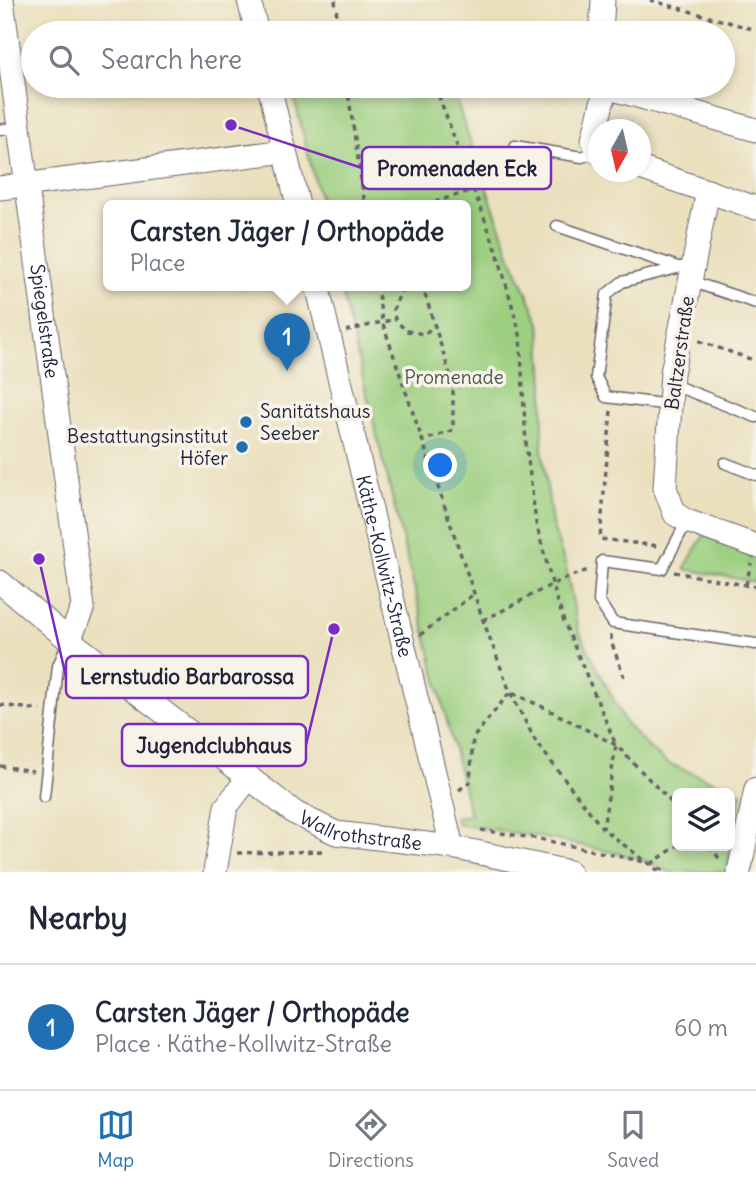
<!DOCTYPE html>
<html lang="en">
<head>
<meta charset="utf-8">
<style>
	:root { --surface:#fff; --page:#f2f2f3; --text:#1f2937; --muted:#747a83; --line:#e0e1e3; --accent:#1f6fb2 }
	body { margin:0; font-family:Delius,sans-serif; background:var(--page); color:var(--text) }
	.controls { position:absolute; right:21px; bottom:21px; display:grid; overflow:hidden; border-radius:10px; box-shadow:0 4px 10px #0003 }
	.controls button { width:63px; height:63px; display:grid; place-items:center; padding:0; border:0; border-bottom:2px solid var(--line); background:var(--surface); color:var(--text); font:35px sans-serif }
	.compass { position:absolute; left:588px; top:119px; width:63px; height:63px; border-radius:50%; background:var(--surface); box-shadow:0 4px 10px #0003; rotate:188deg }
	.you { position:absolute; left:441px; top:466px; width:24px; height:24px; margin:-18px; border:5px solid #fff; border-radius:50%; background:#1a73e8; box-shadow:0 0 0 10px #1a73e833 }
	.badge { display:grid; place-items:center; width:46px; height:46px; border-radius:50%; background:var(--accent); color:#fff; font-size:23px; font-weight:700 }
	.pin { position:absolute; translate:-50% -58px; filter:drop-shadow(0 2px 4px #0008) }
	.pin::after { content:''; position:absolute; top:37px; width:24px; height:21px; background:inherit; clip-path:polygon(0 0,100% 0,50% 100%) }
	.popup { position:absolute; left:103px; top:200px; width:368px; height:91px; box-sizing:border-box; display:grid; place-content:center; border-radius:10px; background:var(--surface); filter:drop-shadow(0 2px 5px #0005); font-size:23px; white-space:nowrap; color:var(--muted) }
	.popup b { font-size:26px; color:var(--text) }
	.popup::after { content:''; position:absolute; left:50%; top:100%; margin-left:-14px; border:14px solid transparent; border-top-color:var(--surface) }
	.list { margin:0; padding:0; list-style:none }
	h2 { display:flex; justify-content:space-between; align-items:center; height:91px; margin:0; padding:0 28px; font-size:30px }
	h2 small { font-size:23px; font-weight:400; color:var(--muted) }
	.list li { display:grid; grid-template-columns:46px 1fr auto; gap:21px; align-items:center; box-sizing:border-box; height:126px; padding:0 28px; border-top:2px solid var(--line) }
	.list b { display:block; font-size:26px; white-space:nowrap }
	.list p { margin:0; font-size:23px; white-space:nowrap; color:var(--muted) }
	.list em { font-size:23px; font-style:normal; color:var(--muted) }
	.icon { flex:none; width:38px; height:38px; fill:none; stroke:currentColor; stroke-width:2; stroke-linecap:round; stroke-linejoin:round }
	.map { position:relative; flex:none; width:756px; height:872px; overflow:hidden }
	.search { position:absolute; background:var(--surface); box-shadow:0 4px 10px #0003; left:21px; right:21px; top:21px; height:77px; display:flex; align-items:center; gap:18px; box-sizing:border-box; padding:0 24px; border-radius:38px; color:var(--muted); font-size:26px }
	.sheet { height:217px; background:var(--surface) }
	nav { display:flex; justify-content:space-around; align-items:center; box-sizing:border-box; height:98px; border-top:2px solid var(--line); background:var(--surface); font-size:19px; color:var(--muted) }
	nav a { display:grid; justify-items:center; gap:4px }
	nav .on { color:var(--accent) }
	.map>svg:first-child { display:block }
	.green { fill:#9ccf80; stroke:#5f785e; stroke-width:2; fill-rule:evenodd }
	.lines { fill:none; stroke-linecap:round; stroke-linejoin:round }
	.service-casing { stroke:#686469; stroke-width:13 }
	.minor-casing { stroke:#686469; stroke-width:25 }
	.path { stroke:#686469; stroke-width:3.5; stroke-dasharray:5 5; stroke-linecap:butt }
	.service { stroke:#fff; stroke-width:10 }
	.minor { stroke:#fff; stroke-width:23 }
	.poi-dot { fill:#1f6fb2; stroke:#f7f3e8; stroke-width:2.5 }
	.labels { text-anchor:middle; stroke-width:7; stroke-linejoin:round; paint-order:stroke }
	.street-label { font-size:19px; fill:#22223b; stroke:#f7f3e8 }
	.park-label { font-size:19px; fill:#475650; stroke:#f7f3e8 }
	.poi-label { font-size:19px; fill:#22223b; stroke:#f7f3e8; text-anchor:start }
	.leader { fill:none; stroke:#7b2cbf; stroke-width:2.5 }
	.callout-dot { fill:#7b2cbf; stroke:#f7f3e8; stroke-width:2.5 }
	.callout { fill:#f7f3e8; stroke:#7b2cbf; stroke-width:2.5 }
	.callout-label { font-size:21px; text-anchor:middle; font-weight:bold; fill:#22223b }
</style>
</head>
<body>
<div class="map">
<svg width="756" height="872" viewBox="0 0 756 872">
	<rect width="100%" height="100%" fill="#f7f3e8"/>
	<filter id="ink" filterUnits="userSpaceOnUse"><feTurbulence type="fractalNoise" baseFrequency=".0143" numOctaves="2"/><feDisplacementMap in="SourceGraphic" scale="14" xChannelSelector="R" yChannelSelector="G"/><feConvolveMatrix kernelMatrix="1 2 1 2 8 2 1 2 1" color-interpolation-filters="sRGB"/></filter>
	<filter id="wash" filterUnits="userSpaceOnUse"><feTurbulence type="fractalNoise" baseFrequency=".00686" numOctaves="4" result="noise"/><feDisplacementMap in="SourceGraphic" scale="28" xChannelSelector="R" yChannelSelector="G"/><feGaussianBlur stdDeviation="1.57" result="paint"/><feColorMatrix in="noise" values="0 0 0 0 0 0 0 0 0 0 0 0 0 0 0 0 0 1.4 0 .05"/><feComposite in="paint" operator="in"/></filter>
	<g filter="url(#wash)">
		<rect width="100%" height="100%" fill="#eae0be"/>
		<path class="green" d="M 291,86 L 451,86 L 509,252 L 540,323 L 544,386 L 542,449 L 552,524 L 566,567 L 578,630 L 626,724 L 650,749 L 667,763 L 742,793 L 726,872 L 669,872 L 641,859 L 607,851 L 540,837 L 458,824 L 455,817 L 470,815 L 340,285 L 466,285 L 466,205 L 321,205 ZM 677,793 L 730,793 L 730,846 L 677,846 Z
			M 704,535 L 756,554 L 756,582 L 684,569 Z"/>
	</g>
	<g filter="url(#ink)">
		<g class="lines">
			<g class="service-casing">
				<path id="service" d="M 0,130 L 20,127
					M 511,160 L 515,146 L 582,157 L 598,151
					M 557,226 L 678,267
					M 690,281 L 756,303
					M 671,384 L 756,417
					M 670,405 L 606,397 L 596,377 L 607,294 L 622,282 L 693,264
					M 725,463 L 756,475
					M 687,521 L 662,569 L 602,561 L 599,601 L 613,623 L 756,644
					M 44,797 L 58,666 L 69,640"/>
			</g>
			<g class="minor-casing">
				<g id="minor">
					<path id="s1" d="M 2,0 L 83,607 L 69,640"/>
					<path d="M 249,0 L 257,33"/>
					<path d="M 601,33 L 603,0"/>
					<path d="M 269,86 L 298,205"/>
					<path d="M 598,152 L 593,140 L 606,87 L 756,130"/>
					<path d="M 640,168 L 756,208"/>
					<path d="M 0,188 L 285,151"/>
					<path d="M 708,191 L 672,373 L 665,488 L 675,514 L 687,521 L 756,546"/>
					<path id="s2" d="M 317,285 L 452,847"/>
					<path id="s3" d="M 0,582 L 69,640 L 295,813 L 336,833 L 452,847 L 569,872"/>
					<path d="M 215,872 L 226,807 L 249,777"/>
					<path d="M 739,872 L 756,789"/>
				</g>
			</g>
			<path class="path" d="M 335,0 L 339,33
				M 650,0 L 756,30
				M 347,86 L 365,205
				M 435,86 L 498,255 L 520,334 L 526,444 L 536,523 L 552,583 L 564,622 L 616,745 L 603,829
				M 425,205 L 473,190
				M 377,285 L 382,321 L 483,620 L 510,692 L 536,742 L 603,829 L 660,872
				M 413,285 L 401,291 L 393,310 L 395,319 L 406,331 L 425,334 L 435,324
				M 422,285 L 453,384 L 453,430 L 422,441
				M 346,331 L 395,319
				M 699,341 L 756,361
				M 611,411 L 600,539 L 659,546
				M 674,572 L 756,587
				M 746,585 L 751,563
				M 483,620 C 519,604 551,581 589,570
				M 420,635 L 474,594
				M 611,635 L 611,641 L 624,677
				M 0,705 L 40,710
				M 0,766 L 33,771
				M 459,790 L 470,782 L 473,738 L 510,692 L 543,707 L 616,745 L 677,808
				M 481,830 L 540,839 L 645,862
				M 710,846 L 721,861
				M 237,853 L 327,851
				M 651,864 L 677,846
				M 659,868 L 666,872"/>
			<use href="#service" class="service"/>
			<use href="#minor" class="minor"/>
		</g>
	</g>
	<g class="poi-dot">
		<circle cx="246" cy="422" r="7"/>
		<circle cx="242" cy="447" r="7"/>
	</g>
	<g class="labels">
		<g class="street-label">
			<text dy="7" stroke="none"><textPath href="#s1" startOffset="324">Spiegelstraße</textPath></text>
			<text transform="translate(679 353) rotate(-82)" y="7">Baltzerstraße</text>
			<text dy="7" stroke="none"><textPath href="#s2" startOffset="289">Käthe-Kollwitz-Straße</textPath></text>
			<text dy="7" stroke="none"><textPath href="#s3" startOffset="444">Wallrothstraße</textPath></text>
		</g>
		<g class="park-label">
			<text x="454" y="384">Promenade</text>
		</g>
		<g class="poi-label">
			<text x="260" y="418">Sanitätshaus<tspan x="260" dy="22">Seeber</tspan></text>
			<text x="228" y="443" text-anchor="end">Bestattungsinstitut<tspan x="228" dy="22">Höfer</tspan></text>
		</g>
	</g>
	<path class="leader" d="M231 125L362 168M39 559L66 677M334 629L306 745"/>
	<g class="callout-dot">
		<circle cx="231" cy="125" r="7"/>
		<circle cx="39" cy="559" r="7"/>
		<circle cx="334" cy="629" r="7"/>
	</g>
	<g class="callout">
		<rect x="362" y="147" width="189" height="42" rx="7"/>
		<rect x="66" y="656" width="242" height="42" rx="7"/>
		<rect x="122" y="724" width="184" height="42" rx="7"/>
	</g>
	<g class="callout-label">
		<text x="457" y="176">Promenaden Eck</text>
		<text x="187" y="684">Lernstudio Barbarossa</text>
		<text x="214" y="753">Jugendclubhaus</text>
	</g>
</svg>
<div class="controls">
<button><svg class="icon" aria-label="layers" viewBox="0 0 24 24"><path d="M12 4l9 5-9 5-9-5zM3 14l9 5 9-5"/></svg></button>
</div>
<svg class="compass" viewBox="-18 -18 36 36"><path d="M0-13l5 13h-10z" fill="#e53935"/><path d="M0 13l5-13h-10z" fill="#747a83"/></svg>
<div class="you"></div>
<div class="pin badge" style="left:287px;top:371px">1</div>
<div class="popup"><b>Carsten Jäger / Orthopäde</b>Place</div>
<div class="search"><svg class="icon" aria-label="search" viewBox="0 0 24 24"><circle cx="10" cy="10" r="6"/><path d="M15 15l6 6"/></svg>Search here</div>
</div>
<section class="sheet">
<h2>Nearby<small></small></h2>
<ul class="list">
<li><span class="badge">1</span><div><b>Carsten Jäger / Orthopäde</b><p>Place · Käthe-Kollwitz-Straße</p></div><em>60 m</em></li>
</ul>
</section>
<nav>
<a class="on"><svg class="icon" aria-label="map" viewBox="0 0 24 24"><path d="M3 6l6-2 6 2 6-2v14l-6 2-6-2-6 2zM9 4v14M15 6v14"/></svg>Map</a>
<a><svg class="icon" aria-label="directions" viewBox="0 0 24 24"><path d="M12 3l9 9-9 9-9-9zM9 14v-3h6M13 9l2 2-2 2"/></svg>Directions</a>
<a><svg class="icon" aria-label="saved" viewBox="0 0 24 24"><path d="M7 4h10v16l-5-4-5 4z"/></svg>Saved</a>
</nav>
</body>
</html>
